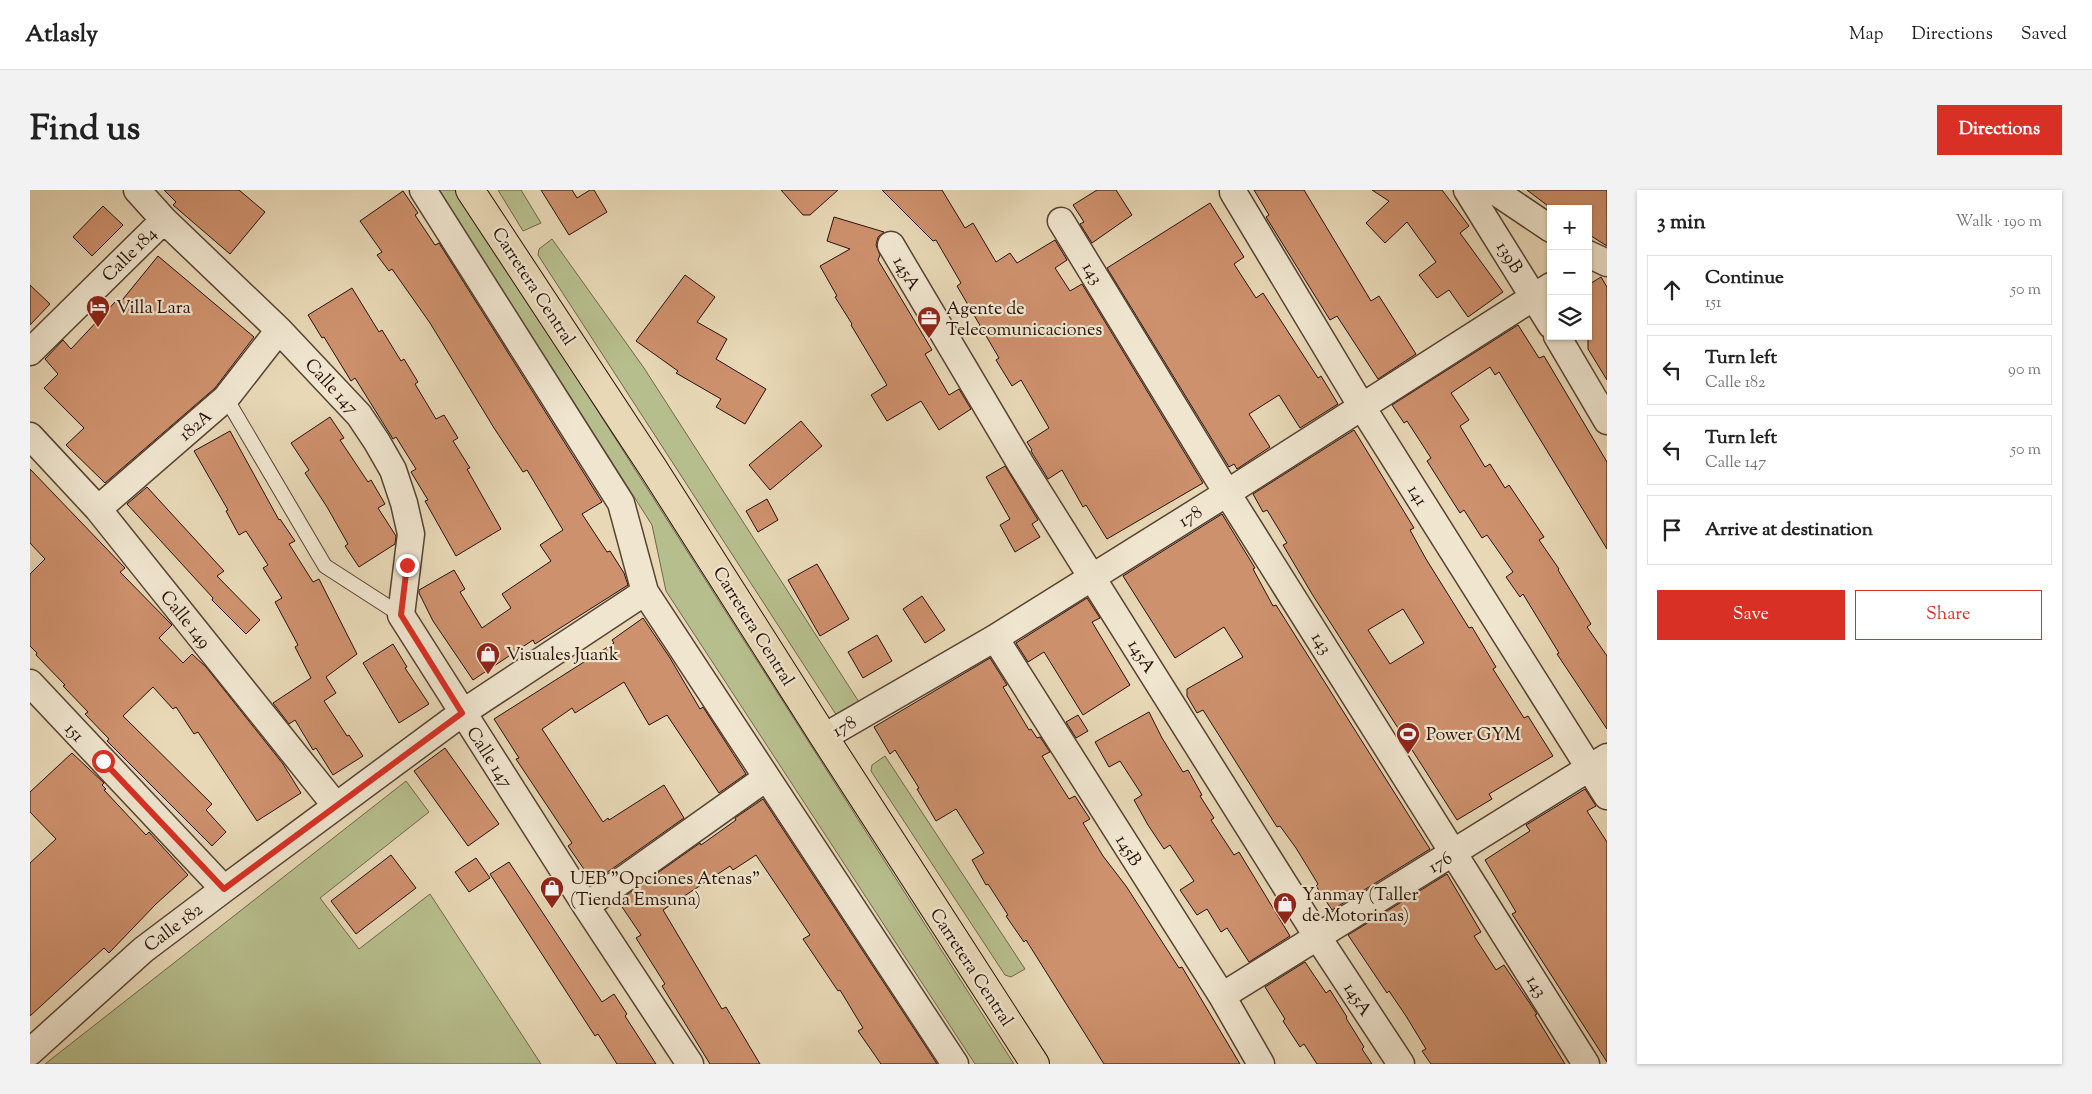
<!DOCTYPE html>
<html lang="en">
<head>
<meta charset="utf-8">
<style>
	:root { --surface:#fff; --page:#f2f2f2; --text:#222; --muted:#767676; --line:#e0e0e0; --accent:#d93025 }
	body { margin:0; font-family:"Sorts Mill Goudy",serif; background:var(--page); color:var(--text) }
	.controls { position:absolute; right:15px; top:15px; display:grid; overflow:hidden; border-radius:0px; box-shadow:0 1px 4px #0004 }
	.controls button { width:45px; height:45px; display:grid; place-items:center; padding:0; border:0; border-bottom:1px solid var(--line); background:var(--surface); color:var(--text); font:25px sans-serif }
	.stop { position:absolute; width:15px; height:15px; margin:-11px; border:4px solid #d93025; border-radius:50%; background:#fff }
	.stop.end { background:#d93025; border-color:#fff; box-shadow:0 1px 5px #0008 }
	.list { margin:0; padding:0; list-style:none }
	h2 { display:flex; justify-content:space-between; align-items:center; height:65px; margin:0; padding:0 20px; font-size:21px }
	h2 small { font-size:16px; font-weight:400; color:var(--muted) }
	.list li { display:grid; grid-template-columns:32px 1fr auto; gap:15px; align-items:center; box-sizing:border-box; height:70px; margin:0 10px 10px; padding:0 10px; border:1px solid var(--line); border-radius:0px }
	.list b { display:block; font-size:19px; white-space:nowrap }
	.list p { margin:0; font-size:16px; white-space:nowrap; color:var(--muted) }
	.list em { font-size:16px; font-style:normal; color:var(--muted) }
	.actions { display:flex; gap:10px; padding:15px 20px }
	.actions a { flex:1; padding:11px 0; border:1px solid var(--accent); border-radius:0px; text-align:center; font-size:18px; color:var(--accent) }
	.actions .main { background:var(--accent); color:#fff }
	.icon { flex:none; width:28px; height:28px; fill:none; stroke:currentColor; stroke-width:2; stroke-linecap:round; stroke-linejoin:round }
	.map { position:relative; flex:none; width:1577px; height:874px; overflow:hidden; border-radius:0px }
	header { display:flex; align-items:center; gap:30px; box-sizing:border-box; height:70px; padding:0 25px; background:var(--surface); border-bottom:1px solid var(--line) }
	header strong { font-size:24px }
	nav { display:flex; gap:28px; margin-inline-start:auto; font-size:18px }
	.intro { display:flex; align-items:center; justify-content:space-between; box-sizing:border-box; height:120px; padding:0 30px }
	h1 { margin:0; font-size:35px }
	.button { padding:12px 22px; border-radius:0px; background:var(--accent); color:#fff; font-size:18px; font-weight:700 }
	main { display:flex; gap:30px; padding:0 30px }
	aside { flex:1; background:var(--surface); border-radius:0px; box-shadow:0 1px 4px #0004 }
	.map>svg:first-child { display:block }
	.green { fill:#b7be8d; stroke:#6f674a }
	.building { fill:#ce916d; stroke:#271006; fill-rule:evenodd }
	.lines { fill:none; stroke-linecap:round; stroke-linejoin:round }
	.lane-casing { stroke:#574232; stroke-width:16 }
	.street-casing { stroke:#574232; stroke-width:29 }
	.primary-casing { stroke:#271006; stroke-width:30 }
	.lane { stroke:#f0e6d0; stroke-width:14 }
	.street { stroke:#f0e6d0; stroke-width:26 }
	.primary { stroke:#e8d8b6; stroke-width:28 }
	.route { stroke:#d93025; stroke-width:6 }
	.labels { text-anchor:middle; stroke-width:4.5; stroke-linejoin:round; paint-order:stroke }
	.street-label { font-size:18px; fill:#271006; stroke:#f0e6d0 }
	.poi-label { font-size:18px; fill:#271006; stroke:#f0e6d0; text-anchor:start }
</style>
</head>
<body>
<header>
<strong>Atlasly</strong>
<nav><a>Map</a><a>Directions</a><a>Saved</a></nav>
</header>
<div class="intro"><h1>Find us</h1><a class="button">Directions</a></div>
<main>
<div class="map">
<svg width="1577" height="874" viewBox="0 0 1577 874">
	<rect width="100%" height="100%" fill="#e8d8b6"/>
	<filter id="stains"><feTurbulence type="fractalNoise" baseFrequency=".004" numOctaves="4"/><feColorMatrix values="0 0 0 0 .2 0 0 0 0 .09 0 0 0 0 .02 0 0 0 .5 -.17"/></filter>
	<radialGradient id="worn" r=".72"><stop offset=".6" stop-color="#630" stop-opacity="0"/><stop offset="1" stop-color="#630" stop-opacity=".3"/></radialGradient>
	<path class="green" d="M 409,0 L 427,0 L 984,874 L 945,874 L 636,401 L 622,335 Z
		M 468,0 L 491,0 L 511,33 L 493,41 Z
		M 522,49 L 614,178 L 829,512 L 807,525 L 805,523 L 508,65 L 509,59 Z
		M 855,566 L 995,779 L 981,787 L 975,785 L 841,581 L 842,575 Z
		M 376,591 L 399,622 L 290,708 L 329,759 L 400,704 L 511,874 L 15,874 Z"/>
	<path class="building" d="M 134,0 L 209,0 L 235,22 L 200,64 L 143,15 L 146,12 Z
		M 511,0 L 542,0 L 547,8 L 560,0 L 564,0 L 577,22 L 539,45 Z
		M 751,0 L 808,0 L 780,25 L 773,25 Z
		M 852,0 L 912,0 L 935,38 L 943,33 L 966,72 L 980,63 L 987,73 L 1025,50 L 1037,70 L 1025,78 L 1040,101 L 1052,94 L 1173,293 L 1077,349 L 1056,315 L 1053,317 L 1032,280 L 1018,289 L 1001,261 L 1002,260 L 997,252 L 1019,238 L 991,190 L 982,196 L 966,170 L 969,168 L 927,96 L 931,93 L 906,50 L 903,51 Z
		M 1067,0 L 1086,0 L 1102,25 L 1062,53 L 1050,34 L 1054,32 L 1043,15 Z
		M 1224,0 L 1274,0 L 1341,111 L 1349,106 L 1386,164 L 1348,189 L 1307,126 L 1300,130 L 1236,27 L 1239,25 Z
		M 1342,0 L 1412,0 L 1439,36 L 1430,43 L 1473,102 L 1438,127 L 1419,100 L 1407,108 L 1389,85 L 1406,72 L 1377,32 L 1355,53 L 1336,33 L 1359,11 Z
		M 1497,0 L 1577,0 L 1577,56 L 1558,44 L 1558,19 L 1522,19 Z
		M 373,1 L 388,23 L 385,25 L 405,55 L 409,53 L 572,312 L 552,324 L 577,362 L 580,361 L 594,383 L 598,395 L 505,454 L 503,450 L 443,490 L 403,431 L 389,403 L 389,400 L 424,380 L 435,399 L 430,402 L 452,438 L 481,418 L 472,404 L 521,371 L 510,355 L 533,340 L 497,280 L 493,282 L 464,238 L 400,133 L 362,79 L 359,81 L 347,65 L 352,62 L 330,31 Z
		M 1180,13 L 1214,67 L 1204,74 L 1226,108 L 1233,103 L 1288,188 L 1291,186 L 1308,214 L 1270,238 L 1249,205 L 1219,224 L 1240,257 L 1207,279 L 1204,274 L 1199,277 L 1077,78 Z
		M 73,16 L 93,35 L 62,66 L 43,47 Z
		M 804,27 L 854,42 L 848,47 L 846,55 L 850,65 L 848,70 L 902,160 L 895,164 L 919,205 L 929,199 L 941,219 L 909,240 L 891,211 L 857,231 L 841,205 L 857,195 L 821,135 L 822,134 L 805,107 L 807,106 L 790,76 L 820,59 L 797,51 Z
		M 128,66 L 224,147 L 185,198 L 75,293 L 36,255 L 54,238 L 14,198 L 28,184 L 15,169 L 33,150 L 41,159 L 86,111 L 89,114 Z
		M 655,85 L 685,107 L 667,132 L 697,149 L 686,169 L 736,199 L 715,234 L 686,217 L 691,209 L 646,183 L 648,181 L 606,151 Z
		M 1571,87 L 1577,97 L 1577,190 L 1558,159 L 1558,95 Z
		M 0,95 L 20,114 L 0,135 Z
		M 322,98 L 349,142 L 352,140 L 371,171 L 374,169 L 388,192 L 385,194 L 406,229 L 414,225 L 428,248 L 423,251 L 440,278 L 437,279 L 471,339 L 426,366 L 395,311 L 398,310 L 381,282 L 386,279 L 366,247 L 363,249 L 325,188 L 321,191 L 294,147 L 292,148 L 278,125 Z
		M 1488,135 L 1509,168 L 1514,166 L 1577,272 L 1577,359 L 1469,182 L 1465,185 L 1460,177 L 1421,203 L 1439,230 L 1430,236 L 1455,277 L 1460,274 L 1475,298 L 1479,295 L 1514,347 L 1509,350 L 1529,379 L 1528,380 L 1561,434 L 1557,437 L 1577,466 L 1577,539 L 1527,464 L 1529,463 L 1493,404 L 1490,407 L 1476,387 L 1483,382 L 1457,345 L 1452,348 L 1434,320 L 1430,323 L 1397,271 L 1401,268 L 1377,231 L 1374,233 L 1362,215 Z
		M 300,227 L 314,248 L 310,250 L 338,292 L 341,290 L 355,314 L 348,318 L 366,346 L 365,354 L 329,377 L 315,356 L 318,354 L 297,317 L 275,283 L 279,280 L 261,253 Z
		M 771,231 L 792,256 L 740,300 L 719,275 Z
		M 1324,240 L 1384,338 L 1380,340 L 1396,369 L 1439,438 L 1442,437 L 1466,477 L 1463,479 L 1494,528 L 1498,526 L 1523,566 L 1459,604 L 1462,609 L 1427,630 L 1282,404 L 1253,355 L 1257,353 L 1237,320 L 1233,322 L 1223,304 ZM 1373,419 L 1394,453 L 1360,474 L 1338,440 Z
		M 200,241 L 249,330 L 250,329 L 265,351 L 259,354 L 283,392 L 289,389 L 327,464 L 296,487 L 306,503 L 294,511 L 317,546 L 319,545 L 333,566 L 303,585 L 286,558 L 283,560 L 265,530 L 259,534 L 243,513 L 281,488 L 265,457 L 268,455 L 245,412 L 252,408 L 233,378 L 238,375 L 216,341 L 209,345 L 196,321 L 198,320 L 164,261 Z
		M 975,276 L 1008,330 L 1002,334 L 1010,347 L 985,362 L 970,335 L 980,329 L 956,287 Z
		M 0,279 L 95,378 L 90,382 L 142,435 L 129,448 L 153,473 L 162,464 L 176,477 L 253,574 L 271,603 L 227,631 L 168,542 L 164,544 L 146,517 L 143,519 L 123,497 L 93,526 L 182,614 L 176,620 L 196,642 L 182,656 L 77,551 L 79,549 L 55,524 L 58,522 L 33,496 L 35,495 L 6,465 L 7,463 L 0,456 L 0,384 L 15,369 L 0,353 Z
		M 117,297 L 194,381 L 187,386 L 230,430 L 216,444 L 182,410 L 183,408 L 97,314 Z
		M 737,309 L 748,330 L 728,342 L 716,321 Z
		M 1192,324 L 1225,378 L 1223,379 L 1243,416 L 1246,415 L 1400,659 L 1302,720 L 1286,696 L 1288,694 L 1266,658 L 1250,636 L 1247,637 L 1173,520 L 1167,523 L 1157,506 L 1157,499 L 1213,467 L 1194,437 L 1145,468 L 1093,386 Z
		M 787,374 L 819,429 L 790,446 L 758,390 Z
		M 892,406 L 915,440 L 895,453 L 873,419 Z
		M 1057,408 L 1070,428 L 1062,432 L 1100,495 L 1053,525 L 1014,462 L 998,472 L 986,453 Z
		M 613,428 L 640,468 L 670,519 L 673,517 L 716,584 L 689,603 L 637,525 L 619,535 L 594,492 L 545,523 L 542,518 L 512,539 L 573,632 L 578,628 L 579,630 L 634,595 L 654,628 L 572,686 L 569,682 L 560,688 L 538,656 L 542,653 L 486,569 L 489,568 L 464,529 L 584,453 L 582,450 Z
		M 847,445 L 862,471 L 833,488 L 818,462 Z
		M 363,454 L 377,477 L 375,478 L 399,514 L 369,533 L 333,473 Z
		M 960,468 L 977,495 L 973,497 L 999,540 L 1001,539 L 1007,548 L 1010,547 L 1020,562 L 1012,566 L 1039,609 L 1045,606 L 1060,629 L 1053,633 L 1073,666 L 1096,696 L 1149,778 L 1152,777 L 1210,874 L 1074,874 L 996,750 L 994,752 L 976,726 L 978,725 L 958,694 L 956,695 L 942,670 L 954,663 L 926,619 L 906,631 L 887,599 L 889,598 L 865,560 L 860,564 L 844,537 Z
		M 1119,522 L 1132,548 L 1153,582 L 1158,580 L 1172,605 L 1170,606 L 1184,628 L 1181,630 L 1204,665 L 1209,662 L 1260,746 L 1219,772 L 1197,738 L 1191,742 L 1177,719 L 1167,725 L 1150,700 L 1164,691 L 1140,655 L 1134,659 L 1118,635 L 1104,610 L 1112,605 L 1090,571 L 1079,577 L 1065,552 Z
		M 1048,525 L 1058,541 L 1046,548 L 1036,532 Z
		M 415,558 L 469,634 L 438,656 L 384,581 Z
		M 42,563 L 74,593 L 72,595 L 76,599 L 74,600 L 116,645 L 119,642 L 158,685 L 126,714 L 79,763 L 74,758 L 0,826 L 0,673 L 26,649 L 0,622 L 0,602 Z
		M 1555,599 L 1566,616 L 1557,621 L 1577,652 L 1577,872 L 1482,724 L 1486,722 L 1455,670 L 1500,641 L 1496,635 Z
		M 733,609 L 898,860 L 907,874 L 851,874 L 828,841 L 833,838 L 810,800 L 808,801 L 773,749 L 780,745 L 726,665 L 703,680 L 700,676 L 633,720 L 692,819 L 696,817 L 730,874 L 680,874 L 632,796 L 635,794 L 606,748 L 611,745 L 588,711 L 670,653 L 671,655 L 706,630 L 705,628 Z
		M 361,665 L 386,698 L 326,744 L 301,711 Z
		M 446,668 L 460,688 L 439,702 L 425,682 Z
		M 479,672 L 572,812 L 584,804 L 597,824 L 595,826 L 626,874 L 587,874 L 568,844 L 565,846 L 460,684 Z
		M 1417,684 L 1451,742 L 1444,746 L 1466,780 L 1474,775 L 1507,824 L 1505,825 L 1535,874 L 1401,874 L 1392,861 L 1396,859 L 1376,826 L 1359,801 L 1357,803 L 1318,745 Z
		M 1275,772 L 1296,803 L 1300,800 L 1317,827 L 1316,828 L 1334,857 L 1332,859 L 1342,874 L 1287,874 L 1274,854 L 1270,857 L 1253,831 L 1255,829 L 1235,797 Z"/>
	<g class="lines">
		<g class="lane-casing">
			<path id="lane" d="M 196,208 L 295,376 L 371,425"/>
		</g>
		<g class="street-casing">
			<path id="street" d="M 107,0 L 134,30 L 249,140 L 329,225 L 347,252 L 363,280 L 374,313 L 381,344 L 371,425 L 556,716 L 660,874
				M 393,0 L 591,313 L 615,402 L 925,874
				M 1437,0 L 1521,135
				M 1463,0 L 1521,39
				M 1203,2 L 1332,217 L 1577,606
				M 1031,31 L 1197,303 L 1556,874
				M 861,55 L 992,276 L 1287,746 L 1371,874
				M 1558,64 L 1577,73
				M 1527,146 L 1577,231
				M 0,162 L 134,30
				M 0,246 L 68,319 L 306,616
				M 68,319 L 196,208 L 249,140
				M 965,448 L 1192,806 L 1231,874
				M 0,493 L 194,699
				M 794,547 L 965,448 L 1197,303 L 1521,96
				M 556,716 L 736,588
				M 1192,806 L 1577,567
				M 0,862 L 113,760 L 194,699 L 432,523 L 615,402"/>
		</g>
		<g class="primary-casing">
			<path id="primary" d="M 440,0 L 623,278 L 794,547 L 1005,874"/>
		</g>
		<use href="#lane" class="lane"/>
		<use href="#street" class="street"/>
		<use href="#primary" class="primary"/>
	</g>
	<g class="lines">
		<path class="route" d="M 73,571 L 194,699 L 432,523 L 371,425 L 377,375"/>
	</g>
	<defs>
		<g id="hotel-pin" transform="scale(1.25)"><path d="M0 17L-7.5 6A9.5 9.5 0 1 1 7.5 6Z" fill="#8f2418" stroke="#f0e6d0"/><path d="M-6-4.5h1.5V1H6V5H4.5V3h-9V5H-6ZM-4 0a1.8 1.8 0 1 1 3.6 0ZM.5 0V-2.5h3Q6-2.5 6 0Z" fill="#fff"/></g>
		<g id="office-pin" transform="scale(1.25)"><path d="M0 17L-7.5 6A9.5 9.5 0 1 1 7.5 6Z" fill="#8f2418" stroke="#f0e6d0"/><path d="M-6-3h4V-5.5h4V-3h4V5H-6ZM-1-4.5V-3h2v-1.5ZM-6 0V1H6V0Z" fill="#fff"/></g>
		<g id="shop-pin" transform="scale(1.25)"><path d="M0 17L-7.5 6A9.5 9.5 0 1 1 7.5 6Z" fill="#8f2418" stroke="#f0e6d0"/><path d="M-5-2.5h2.3a2.7 3.5 0 0 1 5.4 0H5L5.5 6h-11ZM-1.5-2.5h3a1.5 2.3 0 0 0-3 0Z" fill="#fff"/></g>
		<g id="stadium-pin" transform="scale(1.25)"><path d="M0 17L-7.5 6A9.5 9.5 0 1 1 7.5 6Z" fill="#8f2418" stroke="#f0e6d0"/><path d="M0-5a6.5 5 0 1 0 0 10a6.5 5 0 1 0 0-10ZM-3.5-1.8h7v3.6h-7Z" fill="#fff"/></g>
	</defs>
	<g fill-rule="evenodd">
		<use href="#hotel-pin" x="68" y="117"/>
		<use href="#office-pin" x="899" y="128"/>
		<use href="#shop-pin" x="458" y="464"/>
		<use href="#stadium-pin" x="1378" y="544"/>
		<use href="#shop-pin" x="522" y="698"/>
		<use href="#shop-pin" x="1255" y="714"/>
	</g>
	<g class="labels">
		<g class="street-label">
			<text transform="translate(99 64) rotate(-45)" y="6">Calle 184</text>
			<text transform="translate(1480 67) rotate(58)" y="6">139B</text>
			<text transform="translate(877 83) rotate(60)" y="6">145A</text>
			<text transform="translate(1063 83) rotate(59)" y="6">143</text>
			<text transform="translate(504 96) rotate(57)" y="6">Carretera Central</text>
			<text transform="translate(302 196) rotate(47)" y="6">Calle 147</text>
			<text transform="translate(165 235) rotate(-41)" y="6">182А</text>
			<text transform="translate(1388 305) rotate(58)" y="6">141</text>
			<text transform="translate(1160 326) rotate(-32)" y="6">178</text>
			<text transform="translate(156 429) rotate(51)" y="6">Calle 149</text>
			<text transform="translate(724 436) rotate(58)" y="6">Carretera Central</text>
			<text transform="translate(1292 453) rotate(58)" y="6">143</text>
			<text transform="translate(1112 466) rotate(58)" y="6">145A</text>
			<text transform="translate(814 536) rotate(-30)" y="6">178</text>
			<text transform="translate(45 542) rotate(47)" y="6">151</text>
			<text transform="translate(460 567) rotate(57)" y="6">Calle 147</text>
			<text transform="translate(1099 660) rotate(58)" y="6">145B</text>
			<text transform="translate(1410 672) rotate(-31)" y="6">176</text>
			<text transform="translate(143 737) rotate(-37)" y="6">Calle 182</text>
			<text transform="translate(942 777) rotate(57)" y="6">Carretera Central</text>
			<text transform="translate(1507 796) rotate(58)" y="6">143</text>
			<text transform="translate(1328 809) rotate(57)" y="6">145A</text>
		</g>
		<g class="poi-label">
			<text x="86" y="123">Villa Lara</text>
			<text x="916" y="124">Agente de<tspan x="916" dy="21">Telecomunicaciones</tspan></text>
			<text x="476" y="470">Visuales Juank</text>
			<text x="1396" y="550">Power GYM</text>
			<text x="540" y="694">UEB "Opciones Atenas"<tspan x="540" dy="21">(Tienda Emsuna)</tspan></text>
			<text x="1272" y="710">Yanmay (Taller<tspan x="1272" dy="21">de Motorinas)</tspan></text>
		</g>
	</g>
	<rect width="100%" height="100%" filter="url(#stains)"/>
	<rect width="100%" height="100%" fill="url(#worn)"/>
</svg>
<div class="controls">
<button>+</button>
<button>−</button>
<button><svg class="icon" aria-label="layers" viewBox="0 0 24 24"><path d="M12 4l9 5-9 5-9-5zM3 14l9 5 9-5"/></svg></button>
</div>
<div class="stop" style="left:73px;top:571px"></div>
<div class="stop end" style="left:377px;top:375px"></div>
</div>
<aside>
<h2>3 min<small>Walk · 190 m</small></h2>
<ul class="list">
<li><svg class="icon" aria-label="ahead" viewBox="0 0 24 24"><path d="M12 20V5M6 11l6-6 6 6"/></svg><div><b>Continue</b><p>151</p></div><em>50 m</em></li>
<li><svg class="icon" aria-label="left" viewBox="0 0 24 24"><path d="M17 20v-9H6M10 6l-5 5 5 5"/></svg><div><b>Turn left</b><p>Calle 182</p></div><em>90 m</em></li>
<li><svg class="icon" aria-label="left" viewBox="0 0 24 24"><path d="M17 20v-9H6M10 6l-5 5 5 5"/></svg><div><b>Turn left</b><p>Calle 147</p></div><em>50 m</em></li>
<li><svg class="icon" aria-label="arrive" viewBox="0 0 24 24"><path d="M6 21V4h12l-3 4 3 4H6"/></svg><div><b>Arrive at destination</b></div></li>
</ul>
<div class="actions"><a class="main">Save</a><a>Share</a></div>
</aside>
</main>
</body>
</html>
